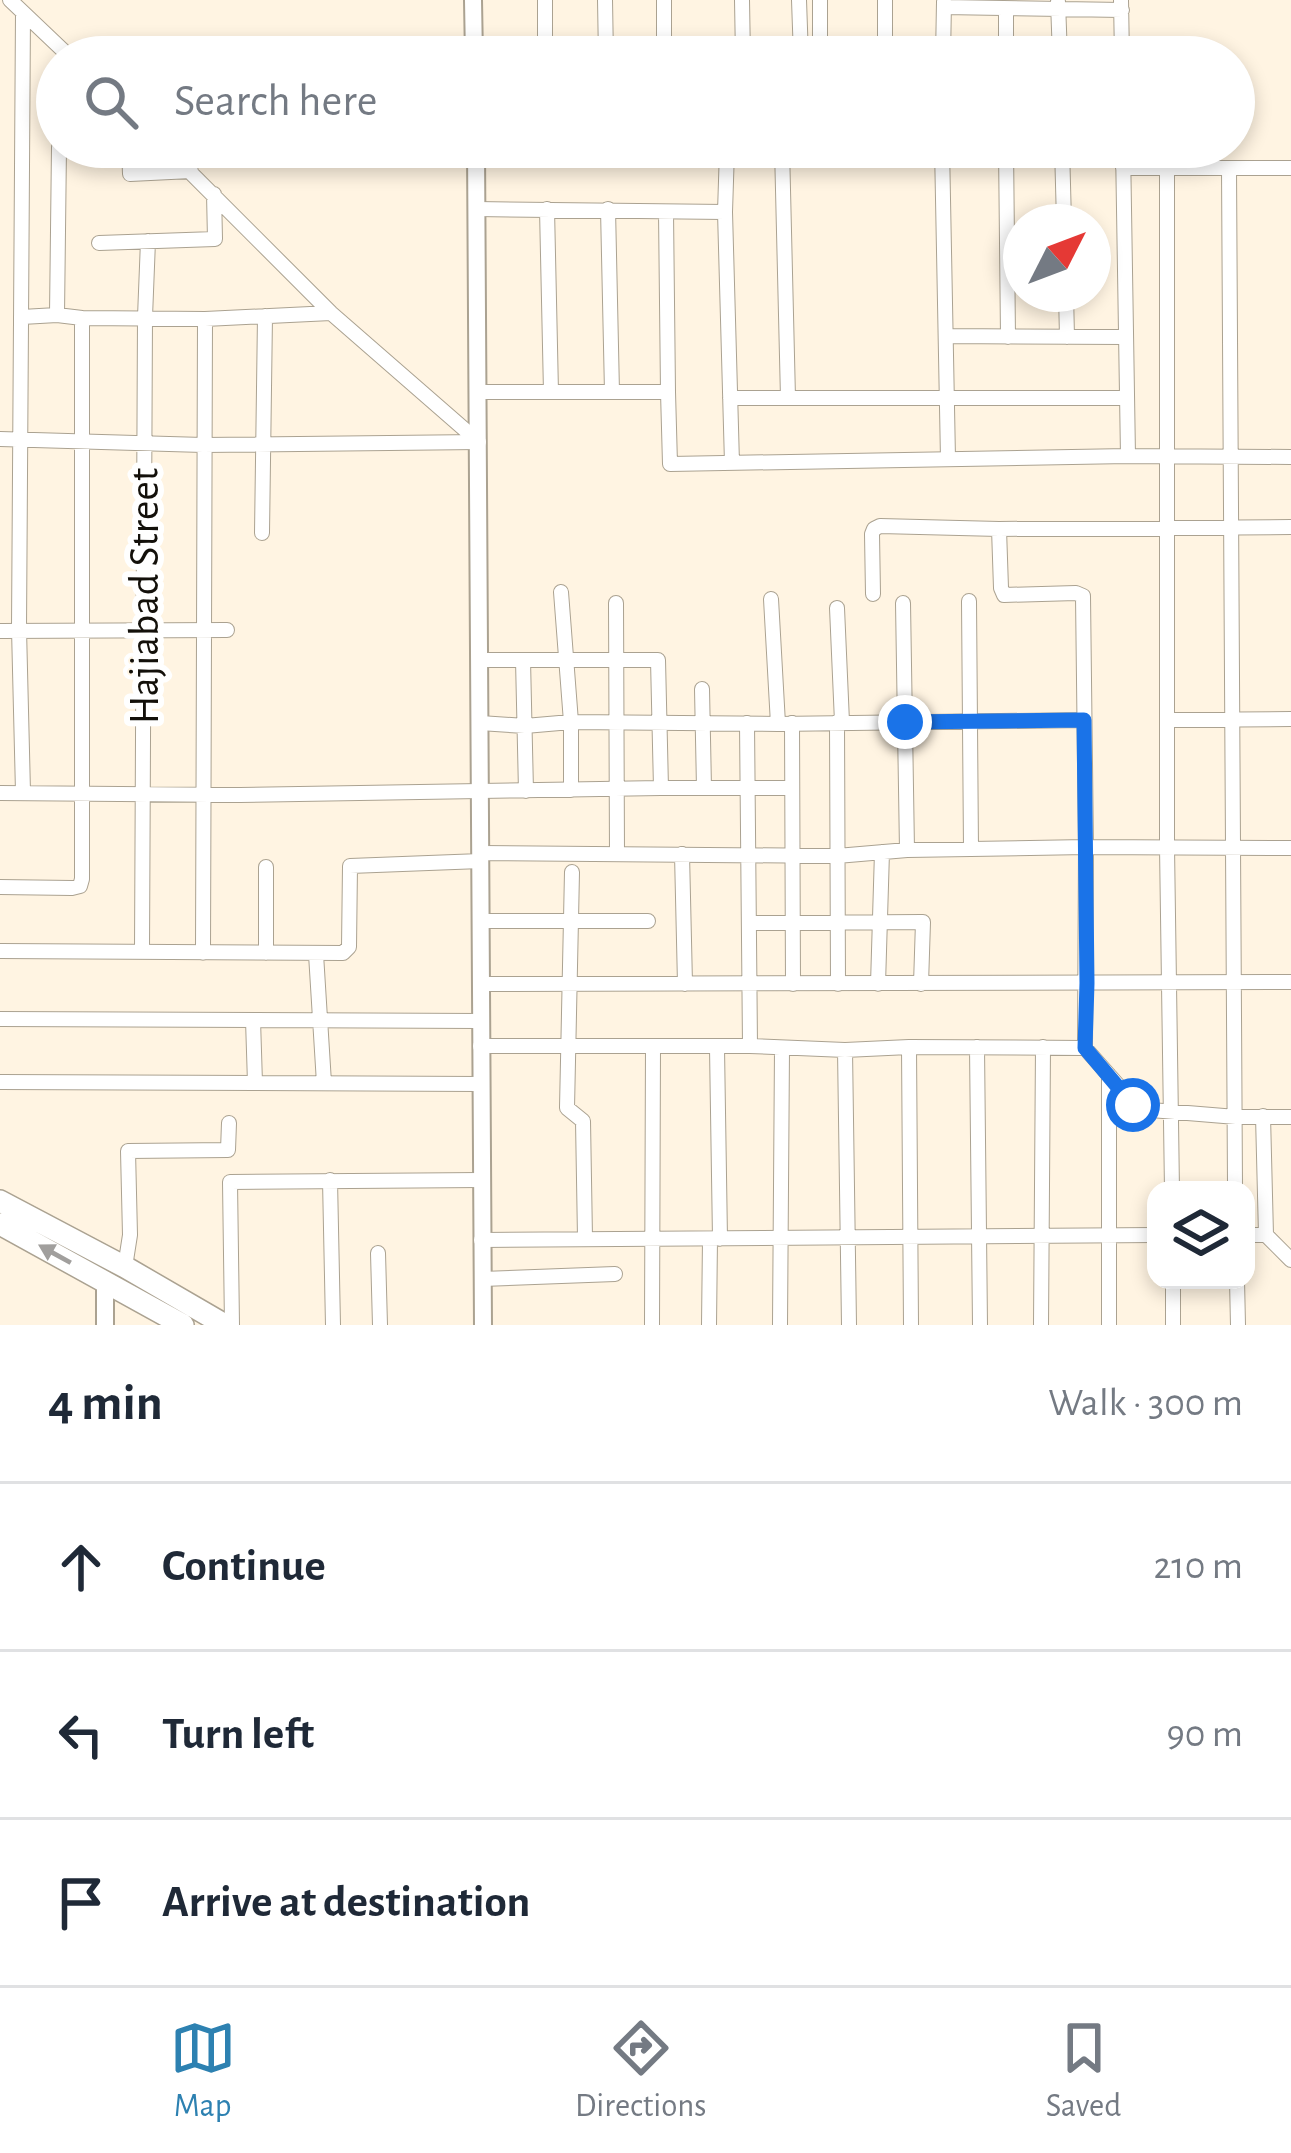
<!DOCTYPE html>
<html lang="en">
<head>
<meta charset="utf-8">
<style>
	:root { --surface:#fff; --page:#f2f2f3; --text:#1f2937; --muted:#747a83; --line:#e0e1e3; --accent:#2d81b1 }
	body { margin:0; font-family:"Alegreya Sans",sans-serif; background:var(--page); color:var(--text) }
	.controls { position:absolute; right:36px; bottom:36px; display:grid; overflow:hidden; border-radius:24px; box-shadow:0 6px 18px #0003 }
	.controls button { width:108px; height:108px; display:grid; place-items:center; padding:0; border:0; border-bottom:3px solid var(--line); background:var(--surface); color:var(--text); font:60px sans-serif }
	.compass { position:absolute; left:1003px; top:204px; width:108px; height:108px; border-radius:50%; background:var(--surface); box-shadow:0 6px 18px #0003; rotate:48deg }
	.stop { position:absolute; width:36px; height:36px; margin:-27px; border:9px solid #1a73e8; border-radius:50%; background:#fff }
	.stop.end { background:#1a73e8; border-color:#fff; box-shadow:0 3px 12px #0008 }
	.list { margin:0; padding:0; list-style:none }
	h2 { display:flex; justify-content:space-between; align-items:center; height:156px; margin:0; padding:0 48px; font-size:51px }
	h2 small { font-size:39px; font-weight:400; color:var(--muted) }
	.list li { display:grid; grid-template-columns:78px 1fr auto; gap:36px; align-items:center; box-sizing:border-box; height:168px; padding:0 48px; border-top:3px solid var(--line) }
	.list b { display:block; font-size:45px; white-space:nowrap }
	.list em { font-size:39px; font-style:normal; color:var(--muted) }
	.icon { flex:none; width:66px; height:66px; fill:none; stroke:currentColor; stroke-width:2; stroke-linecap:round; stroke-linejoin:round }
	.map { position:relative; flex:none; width:1291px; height:1325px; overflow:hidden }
	.search { position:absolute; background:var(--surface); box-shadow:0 6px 18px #0003; left:36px; right:36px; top:36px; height:132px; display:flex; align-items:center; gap:30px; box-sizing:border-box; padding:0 42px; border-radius:66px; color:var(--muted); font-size:45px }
	.sheet { height:660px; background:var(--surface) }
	nav { display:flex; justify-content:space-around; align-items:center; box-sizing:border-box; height:168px; border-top:3px solid var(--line); background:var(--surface); font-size:33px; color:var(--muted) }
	nav a { display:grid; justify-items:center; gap:6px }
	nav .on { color:var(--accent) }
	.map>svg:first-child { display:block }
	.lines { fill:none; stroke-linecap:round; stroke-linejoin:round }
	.minor-casing { stroke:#aba291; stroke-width:16 }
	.tertiary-casing { stroke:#aba291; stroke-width:20 }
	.trunk-casing { stroke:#aba291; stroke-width:24 }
	.minor { stroke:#fff; stroke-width:14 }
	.tertiary { stroke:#fff; stroke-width:16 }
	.trunk { stroke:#fff; stroke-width:21 }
	.oneway { fill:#a19f9d }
	.route { stroke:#1a73e8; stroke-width:15 }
	.labels { text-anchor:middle; stroke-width:12; stroke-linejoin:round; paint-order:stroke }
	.street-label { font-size:42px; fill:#13100a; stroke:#fff }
</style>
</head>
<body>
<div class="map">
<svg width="1291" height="1325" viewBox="0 0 1291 1325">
	<rect width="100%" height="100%" fill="#fff4e2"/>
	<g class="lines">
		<g class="minor-casing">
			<path id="minor" d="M 10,0 L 70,57
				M 545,0 L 545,57
				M 605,0 L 606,57
				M 742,0 L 743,57
				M 799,0 L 801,57
				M 820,0 L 820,57
				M 885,0 L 885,57
				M 1121,0 L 1122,57
				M 1058,2 L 1060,57
				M 944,7 L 1122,10
				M 1006,9 L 1006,57
				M 23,13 L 19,629 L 23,792
				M 664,57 L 664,0
				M 943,57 L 944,2
				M 129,147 L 130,174 L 191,171
				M 165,147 L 331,313 L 479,442
				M 942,147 L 948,459
				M 1006,147 L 1008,337
				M 1062,147 L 1064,222
				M 1123,147 L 1128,456
				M 782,148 L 788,398
				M 727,150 L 725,212 L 732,463
				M 476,152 L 807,147
				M 1123,168 L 1291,168
				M 1167,168 L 1167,847 L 1172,1190
				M 1229,168 L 1235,1185
				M 476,209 L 725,212
				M 547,209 L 551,392
				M 608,209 L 612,392
				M 666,212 L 668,392
				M 99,243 L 215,239 L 214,194
				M 1066,294 L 1067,337
				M 22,317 L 57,315
				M 82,318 L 205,319 L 331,313
				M 946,336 L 1126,337
				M 479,392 L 668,392 L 670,464 L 1128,456 L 1291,457
				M 730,398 L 1127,398
				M 0,439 L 203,445 L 479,442
				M 1291,527 L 999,529 L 1001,588 L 1004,595 L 1076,593 L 1083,596 L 1086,847 L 1085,1048 L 1139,1109 L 1236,1117 L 1291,1117
				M 262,533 L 265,316
				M 561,592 L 571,722 L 571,790
				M 873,594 L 872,534 L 874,529 L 880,526 L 999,529
				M 771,599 L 778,724
				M 969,601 L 971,849
				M 616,603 L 617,854
				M 903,603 L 907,850
				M 837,608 L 842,722
				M 0,631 L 227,630
				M 480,660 L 658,660 L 661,788
				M 523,660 L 526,791
				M 702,689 L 704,788
				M 1167,720 L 1291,719
				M 837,722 L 838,984
				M 480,723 L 525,726 L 571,722 L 778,724 L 1084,720
				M 747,723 L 750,1046
				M 792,723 L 793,984
				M 0,793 L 240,795 L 661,788 L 792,788
				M 481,853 L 837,856 L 907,850 L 1086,847 L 1291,848
				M 682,854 L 685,984
				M 572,872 L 567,1108 L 583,1121 L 585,1238
				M 0,887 L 72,888 L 80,886 L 82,879 L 82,318 L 57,315 L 59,147
				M 481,921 L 648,921
				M 749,923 L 923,922 L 921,984
				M 0,951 L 343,953 L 349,947 L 350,866 L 481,861
				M 142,952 L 145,317 L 148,241
				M 203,953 L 205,319
				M 266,953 L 266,867
				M 316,954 L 324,1083
				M 480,984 L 1291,982
				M 878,984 L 882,852
				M 0,1019 L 480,1021
				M 253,1020 L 255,1083
				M 480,1046 L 750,1046 L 845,1050 L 909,1047 L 1085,1048
				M 909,1047 L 911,1325
				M 977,1047 L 980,1325
				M 717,1048 L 720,1239
				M 845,1050 L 849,1325
				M 1109,1075 L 1109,1325
				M 0,1082 L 480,1084
				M 1263,1116 L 1266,1235
				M 330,1180 L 333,1325
				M 1246,1235 L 1266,1235 L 1291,1260
				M 481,1240 L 1156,1235
				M 378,1253 L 380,1325
				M 125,1267 L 130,1235 L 128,1151 L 228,1150 L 229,1123
				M 482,1279 L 615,1274
				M 1173,1280 L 1173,1325
				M 1237,1280 L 1238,1325
				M 232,1325 L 230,1182 L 481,1180
				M 652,1325 L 653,1046
				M 709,1325 L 710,1239
				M 780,1325 L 782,1049
				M 1041,1325 L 1043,1047"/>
		</g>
		<g class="tertiary-casing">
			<path id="tertiary" d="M 473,0 L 474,57
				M 476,147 L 483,1325
				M 105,1282 L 105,1325"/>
		</g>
		<g class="trunk-casing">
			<path id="trunk" d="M 0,1201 L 125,1267 L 225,1325
				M 0,1224 L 183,1325"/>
		</g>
		<use href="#minor" class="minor"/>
		<use href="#tertiary" class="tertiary"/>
		<use href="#trunk" class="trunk"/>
	</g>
	<defs><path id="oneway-solid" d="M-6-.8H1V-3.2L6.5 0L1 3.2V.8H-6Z" transform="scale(3)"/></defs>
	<use class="oneway" href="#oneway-solid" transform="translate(55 1254) rotate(-151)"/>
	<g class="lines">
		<path class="route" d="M 905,722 L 1084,720 L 1087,983 L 1085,1048 L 1133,1105"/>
	</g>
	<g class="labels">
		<g class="street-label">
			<text transform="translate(143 596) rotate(-90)" y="15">Hajiabad Street</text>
		</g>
	</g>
</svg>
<div class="controls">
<button><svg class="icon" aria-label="layers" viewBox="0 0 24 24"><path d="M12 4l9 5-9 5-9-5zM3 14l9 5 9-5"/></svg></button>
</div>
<svg class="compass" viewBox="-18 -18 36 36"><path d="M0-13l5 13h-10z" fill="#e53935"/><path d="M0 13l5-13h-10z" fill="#747a83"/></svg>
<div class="stop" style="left:1133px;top:1105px"></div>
<div class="stop end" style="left:905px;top:722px"></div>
<div class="search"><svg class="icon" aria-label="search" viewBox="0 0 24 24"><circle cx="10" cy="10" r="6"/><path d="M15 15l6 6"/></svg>Search here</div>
</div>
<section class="sheet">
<h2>4 min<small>Walk · 300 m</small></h2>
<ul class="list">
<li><svg class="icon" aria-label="ahead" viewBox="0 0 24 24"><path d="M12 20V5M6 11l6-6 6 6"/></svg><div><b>Continue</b></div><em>210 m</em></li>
<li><svg class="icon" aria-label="left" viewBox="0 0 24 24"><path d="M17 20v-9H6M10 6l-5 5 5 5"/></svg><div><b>Turn left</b></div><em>90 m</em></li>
<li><svg class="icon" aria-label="arrive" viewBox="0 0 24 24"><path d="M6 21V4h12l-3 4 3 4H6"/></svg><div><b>Arrive at destination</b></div></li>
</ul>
</section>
<nav>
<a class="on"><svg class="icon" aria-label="map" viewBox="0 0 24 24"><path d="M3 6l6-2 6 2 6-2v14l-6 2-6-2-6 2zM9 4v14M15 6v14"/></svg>Map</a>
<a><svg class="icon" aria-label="directions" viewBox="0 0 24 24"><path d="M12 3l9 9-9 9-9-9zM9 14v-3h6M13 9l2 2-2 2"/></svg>Directions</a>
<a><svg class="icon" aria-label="saved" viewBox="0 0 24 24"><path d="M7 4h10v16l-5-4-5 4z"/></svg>Saved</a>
</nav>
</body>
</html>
